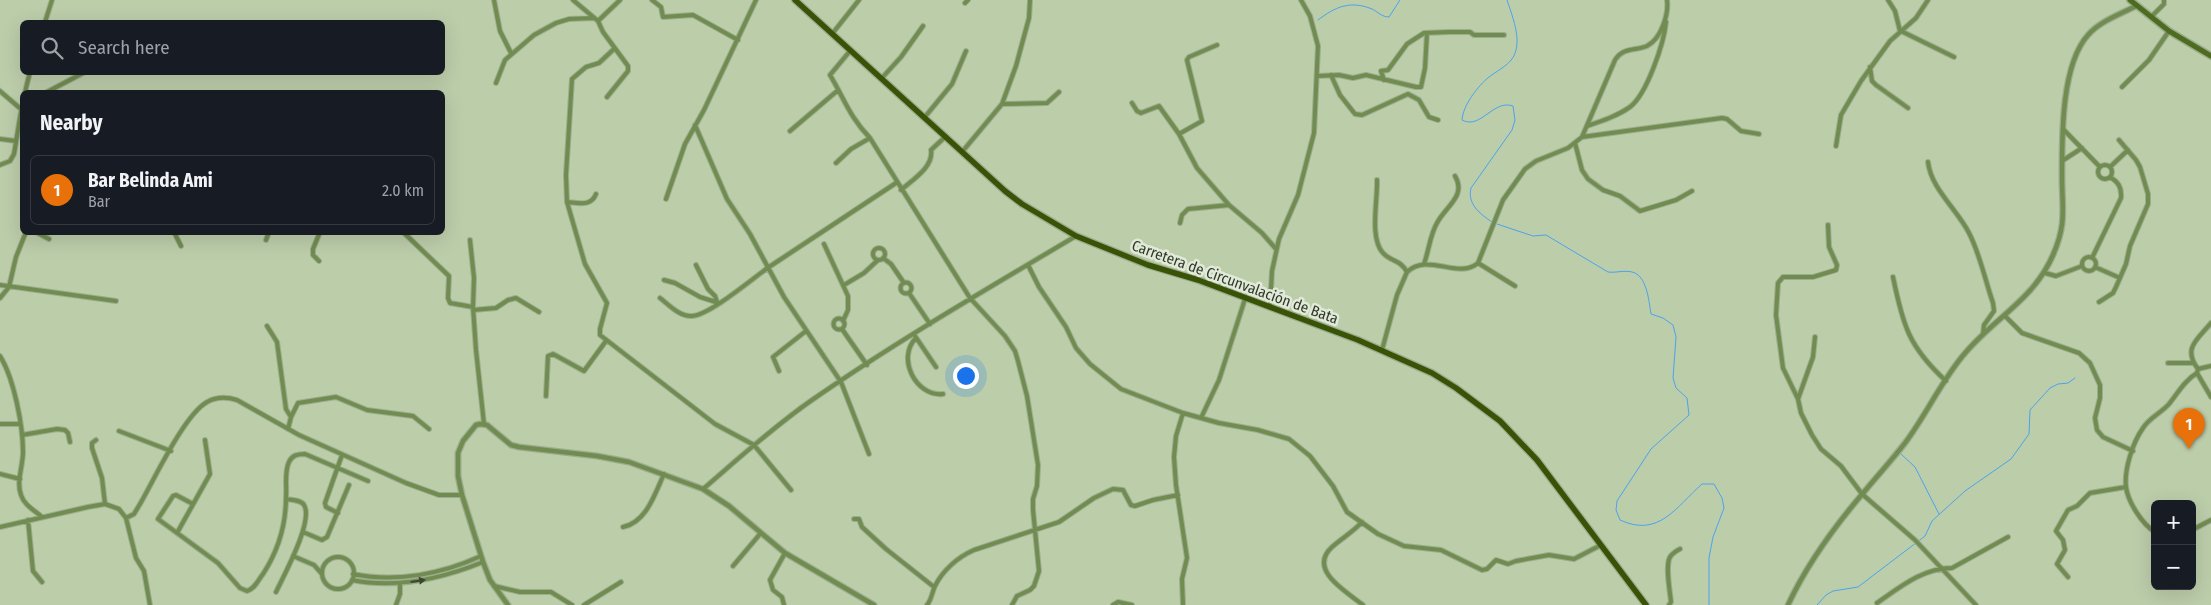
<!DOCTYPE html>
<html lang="en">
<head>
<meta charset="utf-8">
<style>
	:root { --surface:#171b24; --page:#242831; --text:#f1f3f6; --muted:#9ea1a6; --line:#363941; --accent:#8c9099 }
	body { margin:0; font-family:"Fira Sans Condensed",sans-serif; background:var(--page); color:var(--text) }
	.controls { position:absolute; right:15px; bottom:15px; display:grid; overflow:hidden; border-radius:8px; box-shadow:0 5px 20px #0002 }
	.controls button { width:45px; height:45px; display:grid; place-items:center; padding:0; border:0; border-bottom:1px solid var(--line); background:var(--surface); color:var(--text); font:25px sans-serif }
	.you { position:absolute; left:965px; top:375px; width:18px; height:18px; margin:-12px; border:4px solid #fff; border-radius:50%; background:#1a73e8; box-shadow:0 0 0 8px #1a73e833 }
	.badge { display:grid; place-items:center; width:32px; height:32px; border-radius:50%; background:var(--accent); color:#fff; font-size:16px; font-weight:700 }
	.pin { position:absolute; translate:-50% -41px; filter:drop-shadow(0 1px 2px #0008) }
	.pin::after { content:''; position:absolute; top:26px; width:18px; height:15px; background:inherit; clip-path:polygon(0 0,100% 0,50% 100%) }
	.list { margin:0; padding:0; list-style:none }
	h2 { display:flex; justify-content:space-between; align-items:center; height:65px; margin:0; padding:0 20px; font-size:21px }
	h2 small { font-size:16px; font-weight:400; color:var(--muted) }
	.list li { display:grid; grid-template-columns:32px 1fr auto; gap:15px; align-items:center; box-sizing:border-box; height:70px; margin:0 10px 10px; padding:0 10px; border:1px solid var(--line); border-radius:8px }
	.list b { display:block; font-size:19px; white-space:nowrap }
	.list p { margin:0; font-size:16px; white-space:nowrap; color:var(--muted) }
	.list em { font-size:16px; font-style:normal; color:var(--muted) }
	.icon { flex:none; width:28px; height:28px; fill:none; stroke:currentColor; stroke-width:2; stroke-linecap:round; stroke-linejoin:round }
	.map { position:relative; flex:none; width:2211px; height:605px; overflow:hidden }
	.search { position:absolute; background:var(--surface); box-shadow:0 5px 20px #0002; left:20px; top:20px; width:425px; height:55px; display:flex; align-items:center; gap:12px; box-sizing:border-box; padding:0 18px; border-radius:8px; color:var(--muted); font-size:19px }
	.panel { position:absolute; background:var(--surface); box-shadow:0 5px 20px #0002; left:20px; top:90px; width:425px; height:145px; border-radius:8px }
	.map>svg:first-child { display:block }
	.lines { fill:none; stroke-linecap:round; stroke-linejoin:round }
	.stream { stroke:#4ca2ef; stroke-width:1 }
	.minor-casing { stroke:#9dac8e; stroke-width:6 }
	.tertiary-casing { stroke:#9dac8e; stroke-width:7 }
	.secondary-casing { stroke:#9dac8e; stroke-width:8 }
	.primary-casing { stroke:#9dac8e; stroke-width:8 }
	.minor { stroke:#718c50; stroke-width:4 }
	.tertiary { stroke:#718c50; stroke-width:4.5 }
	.secondary { stroke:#4e6c1f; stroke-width:5 }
	.primary { stroke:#395306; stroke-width:5.5 }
	.oneway { fill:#3b4530 }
	.labels { text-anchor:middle; stroke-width:5; stroke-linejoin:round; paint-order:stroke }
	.street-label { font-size:15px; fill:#31382a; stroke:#e1ead8 }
</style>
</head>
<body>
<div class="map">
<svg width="2211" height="605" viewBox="0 0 2211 605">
	<rect width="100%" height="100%" fill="#bccdaa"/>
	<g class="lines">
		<path class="stream" d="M 1318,20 C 1335,7 1350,0 1372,9 C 1378,12 1382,17 1389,17 L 1400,0
			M 1492,222 C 1480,214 1467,204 1471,188 L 1512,130 L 1515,120 L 1513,106 C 1493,99 1481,130 1462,120 C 1463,105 1478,86 1489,77 C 1505,65 1518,62 1517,38 C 1516,25 1511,12 1507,0
			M 1497,224 L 1533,236 L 1546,235 L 1608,272 C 1616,273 1624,270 1632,272 C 1647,275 1649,302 1651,314 L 1663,318 L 1673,325 L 1676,337 L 1673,378 L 1676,388 L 1687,398 L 1689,415 L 1651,449 L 1617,501 L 1616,510 L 1620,520 C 1659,538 1676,507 1702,484 L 1714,484 L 1722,498 L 1724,508 L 1713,537 L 1709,558 L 1709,605
			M 1901,454 L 1915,467 L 1939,514
			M 1817,605 L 1826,595 L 1833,591 L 1858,587 L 1925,536 L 1932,521 L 1965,491 L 2011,459 L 2029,434 L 2030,410 L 2050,388 L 2058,384 L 2068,383 L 2075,378"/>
		<g class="minor-casing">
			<path id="minor" d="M 494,0 L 500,31 L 511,53
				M 573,0 L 598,21 L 603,32 L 628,66 L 628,71 L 607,97
				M 652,0 L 661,7 L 663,17 L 693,15 L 738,40
				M 1888,0 L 1895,11 L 1900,31
				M 965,3 L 968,0
				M 2151,17 L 2164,4 L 2164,0
				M 598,21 L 620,0
				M 45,22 L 52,0
				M 1902,30 L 1903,32 L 1954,57
				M 832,34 L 859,0
				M 615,48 L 599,63 L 586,67 L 572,79 L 566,175 L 567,202 L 585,264 L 607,303 L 600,329 L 600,335 L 715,424 L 754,445 L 791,490
				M 850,51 L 830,75 C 845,100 849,116 870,138 L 970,298 L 1005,336 L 1015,351 L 1018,361 L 1027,396 L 1038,465 L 1037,486 L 1033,499 L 1033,510 L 1039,571 L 1034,586 L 1030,590 L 1017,596 L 1012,605
				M 1870,67 L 1872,81 L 1876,85 L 1908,108
				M 1331,75 L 1340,95 L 1355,114 L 1362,115 L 1408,94 L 1419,100 L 1429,117 L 1438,120
				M 1318,76 L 1339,75 L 1353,78 L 1366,75 L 1416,87 L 1421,87 L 1425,68 L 1427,33
				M 881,79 L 901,57 L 923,26
				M 1384,80 L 1381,71 L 1388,70 L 1407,44 L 1424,33 L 1449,32 L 1470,32 L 1474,35 L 1504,35
				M 496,83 L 505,60 L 534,35 L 556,23 L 569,19 L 594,18
				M 2122,87 L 2149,60 L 2169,31
				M 0,91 L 22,110
				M 25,92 L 30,72
				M 47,92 L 85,72
				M 1132,103 L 1137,111 L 1141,113 L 1159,106 L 1179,134 L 1197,168 L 1229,205 L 1262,233 L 1276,249
				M 1002,104 L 1047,103 L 1059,92
				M 924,118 L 952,84 L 966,51
				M 695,125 L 727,199 L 750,234 L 784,297 L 841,382 L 869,454
				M 1587,126 C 1602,121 1617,116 1630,107 C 1647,94 1664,43 1666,22
				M 2063,129 L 2100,167
				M 790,131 L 837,91
				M 1179,134 L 1202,121 L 1187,60 L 1189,57 L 1217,45
				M 1582,137 L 1722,118 L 1727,119 L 1741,131 L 1759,134
				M 0,139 L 16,141
				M 1575,143 L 1582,170 L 1588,179 L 1603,190 L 1620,196 L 1640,211 L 1676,200 L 1692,191
				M 1836,146 L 1841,115 L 1861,81 L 1890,41 L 1916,18 L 1928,0
				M 962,152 L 1002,104 L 1016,66 L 1029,18 L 1030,0
				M 2062,161 L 2082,148
				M 1928,162 C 1931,189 1957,209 1969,233 C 1980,254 1985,280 1993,303 L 1994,311 L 1984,325 L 1983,334
				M 836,163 L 851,149 L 870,138
				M 0,165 L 10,161 L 14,154 L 22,106
				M2098 172a7 7 0 1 1 14 0a7 7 0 1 1-14 0Z
				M 2110,167 L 2128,150
				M 1377,180 C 1378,199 1369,238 1383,253 C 1391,262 1400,259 1407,272
				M 901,190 C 912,180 934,167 931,150 L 945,137
				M 666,199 L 685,144 L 704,110 L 756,0
				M 567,202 C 578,203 591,207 596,194
				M 1180,223 L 1182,215 L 1188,209 L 1229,205
				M 1828,225 L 1829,247 L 1837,265 L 1836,270 L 1813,277 L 1783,277 L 1778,283 L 1776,315 L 1783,368 L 1798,399 L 1801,413 L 1812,435 L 1821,449 L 1841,466 L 1862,494 L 1915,540 L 1976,605
				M 36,232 L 49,239
				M 174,232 L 181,246
				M 403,232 L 449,276 L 448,298 L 450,303 L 473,307
				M 266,240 L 269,232
				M 470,240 L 474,278 L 473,307 L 476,350 L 484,424
				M 824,244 L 848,296 L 848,310 L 843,321
				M873 254a6 6 0 1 1 12 0a6 6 0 1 1-12 0Z
				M2082 264a7 7 0 1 1 14 0a7 7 0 1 1-14 0Z
				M 883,258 L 891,264 L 904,283
				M 2092,258 L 2121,198 C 2122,187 2118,182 2110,177
				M 319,261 L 313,255 L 313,249 L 320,232
				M 1478,263 L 1515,286
				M 1424,264 C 1429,250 1430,235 1437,223 C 1445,207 1467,196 1455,176
				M 696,265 L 708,289 L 715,296 L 717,302
				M 1028,265 L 1039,287 L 1066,327 L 1076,348 L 1090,364 L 1121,389 L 1183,413 L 1219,423 L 1258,430 L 1289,439 L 1310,456 L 1333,486 L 1347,512 L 1378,534 L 1404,546 L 1441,550 L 1482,570 L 1487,569 L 1496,560 L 1508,564 L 1516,561 L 1549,555 L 1574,559 L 1601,545
				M 2095,267 L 2120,278
				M 2045,273 L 2056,276 L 2082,266
				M 1893,277 C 1903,326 1909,347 1946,381
				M 664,280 L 675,283 L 700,297 L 719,303
				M900.5 288a5.5 5.5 0 1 1 11 0a5.5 5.5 0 1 1-11 0Z
				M 0,285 L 116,301
				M 844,285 L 864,273 L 878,260
				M 909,293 L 930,324
				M 0,298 L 9,287 L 16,257 L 26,232
				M 660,298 C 669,305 680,317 692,316 C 710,315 753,278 769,267 C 811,239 854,211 896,183
				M 2099,302 L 2113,293 L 2116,287 L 2126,264 L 2130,246 L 2148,204 L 2148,194 L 2140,167 L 2136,160 L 2119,140
				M 1270,307 L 1272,271 L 1279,239 L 1298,195 L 1314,133 L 1318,46 L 1310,16 L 1301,0
				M 473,310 L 496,308 L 508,300 L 516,298 L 539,312
				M 2005,316 L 2022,333 L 2079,353 L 2090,363 L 2100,385 L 2100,398 L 2095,418 L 2097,430 L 2103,437 L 2133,451
				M833.5 324a5.5 5.5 0 1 1 11 0a5.5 5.5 0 1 1-11 0Z
				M 2211,323 C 2198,339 2182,348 2198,369 L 2197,373 L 2211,397
				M 267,326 L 277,342 L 286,409 L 291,417
				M 842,329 L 867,365
				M 915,336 L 936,367
				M 916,338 C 896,358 916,397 943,394
				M 1382,350 L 1397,295 L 1407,272 C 1428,252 1458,280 1478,263 L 1503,200 L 1525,169 L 1536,161 L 1568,148 L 1582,137 L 1615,60 C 1623,47 1635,51 1647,46 C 1661,39 1669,14 1667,0
				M 0,356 C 14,378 23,426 23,452 C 23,466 16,482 21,495 C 24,505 34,510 42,517
				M 2168,363 L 2193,363
				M 2198,369 L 2211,366
				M 779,371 L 773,357 L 806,331
				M 546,396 L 548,356 L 553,354 L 584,371 L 606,341
				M 1798,399 L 1813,357 L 1815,337
				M 1201,418 L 1219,380 L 1245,299
				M 0,424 L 20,424
				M 288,429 L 291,417 L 298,403 L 336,397 L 367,410 L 413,416 L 429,429
				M 119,431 L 171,451
				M 22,435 L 57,429 L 65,430 L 68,433 L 70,442
				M 96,440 L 92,443 L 92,448 L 102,478 L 105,504
				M 0,474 L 20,479
				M 703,489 C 738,459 773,427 812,400 C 897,341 987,289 1076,236
				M 193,504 L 176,495 L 173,496 L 158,519 L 218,563 L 240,588 L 247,591 C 255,589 258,580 263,574 C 278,551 286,524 286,497 C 287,486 284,472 289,462 C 292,455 298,454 305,454 L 368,481
				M 338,513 L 326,507 L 325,503 L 342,455
				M 126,518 L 134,514 L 140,504 C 154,480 184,415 207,402 C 216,397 227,397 237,400 L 299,435 L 406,483 L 439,495 L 462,495
				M 854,519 L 859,519 L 862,527 L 886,549 L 934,587
				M 28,520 L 33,571 L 42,582
				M 1362,522 C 1353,532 1342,538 1332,547 C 1307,570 1347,592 1363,605
				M 0,527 L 88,507 L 105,504 L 119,509 L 126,518 L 136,558 L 144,571 L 150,605
				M 623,527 C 647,522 655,493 664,474
				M 2192,530 L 2211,520
				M 303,532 L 322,540 L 327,537 L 349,485
				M 2155,532 C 2142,524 2128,502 2126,487 C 2124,469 2133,442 2143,428 C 2149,418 2161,413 2169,404 C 2178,393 2184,381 2197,373
				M 177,533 L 210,474 L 205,440
				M 293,556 L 314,565 L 322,574
				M322 573a16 16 0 1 1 32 0a16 16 0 1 1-32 0Z
				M 733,566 L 760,534
				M 353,574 C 396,583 442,574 481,556
				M 2068,577 L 2057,564 L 2065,550 L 2063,540 L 2056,531 L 2068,510 L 2077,506 L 2090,493 L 2126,487
				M 352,580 C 397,589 441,579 483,562
				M 494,586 L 520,592 L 551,592 L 572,605
				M 276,592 C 283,577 314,521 304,505 C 301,500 292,500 286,499
				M 1877,603 C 1900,587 1923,568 1952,568 L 2008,537
				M 396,605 L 400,594 L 400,583
				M 584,605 L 621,582
				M 784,605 L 782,597 L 773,590 L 770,580 L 785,553
				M 927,605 C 932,599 932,592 935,586 C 943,570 958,557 974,550 L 1059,522 L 1094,498 L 1113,489 L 1123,490 L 1131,505 L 1135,506 L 1153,500 L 1178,495
				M 1113,605 L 1118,602 L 1132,605
				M 1183,605 L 1182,579 L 1187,558 L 1176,485 L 1174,457 L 1176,436 L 1183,413
				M 1669,605 L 1671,602 C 1670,591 1665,566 1670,557 C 1672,554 1676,551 1680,549"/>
		</g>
		<g class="tertiary-casing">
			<path id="tertiary" d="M 508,605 L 490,580 L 483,562 L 462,495 L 458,476 L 458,453 L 463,441 L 476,425 L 480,424 L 487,425 L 511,445 L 519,447 L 597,456 L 629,462 L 703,489 L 729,506 L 785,553 L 874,605
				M 1788,605 C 1807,564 1834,527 1864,492 C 1877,476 1892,460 1905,443 C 1927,414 1942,379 1966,352 C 1996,317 2034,299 2053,255 C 2067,223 2062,209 2062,177 C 2062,137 2061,65 2088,35 C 2100,21 2121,14 2136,6"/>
		</g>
		<g class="secondary-casing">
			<path id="secondary" d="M 2130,0 L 2169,31 L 2211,56"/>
		</g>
		<g class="primary-casing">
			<path id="primary" d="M 795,0 L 1005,191 L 1022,204 L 1076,236 L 1148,265 L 1198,280 L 1358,340 L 1432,373 L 1456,388 L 1500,421 L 1537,460 L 1646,605"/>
		</g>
		<use href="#minor" class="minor"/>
		<use href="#tertiary" class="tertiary"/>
		<use href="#secondary" class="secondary"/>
		<use href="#primary" class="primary"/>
	</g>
	<defs><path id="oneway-solid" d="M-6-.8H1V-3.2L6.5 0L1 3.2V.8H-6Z" transform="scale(1.25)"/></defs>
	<use class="oneway" href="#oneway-solid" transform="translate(418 581) rotate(-8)"/>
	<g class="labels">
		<g class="street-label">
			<text transform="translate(1235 282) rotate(20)" y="5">Carretera de Circunvalación de Bata</text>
		</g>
	</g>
</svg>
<div class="controls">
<button>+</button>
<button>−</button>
</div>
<div class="you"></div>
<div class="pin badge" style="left:2189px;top:449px;background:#e8710a">1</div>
<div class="search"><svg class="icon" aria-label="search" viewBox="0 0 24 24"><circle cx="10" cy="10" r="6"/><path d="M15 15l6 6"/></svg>Search here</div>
<section class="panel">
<h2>Nearby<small></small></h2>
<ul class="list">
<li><span class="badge" style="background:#e8710a">1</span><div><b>Bar Belinda Ami</b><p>Bar</p></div><em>2.0 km</em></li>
</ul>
</section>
</div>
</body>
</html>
